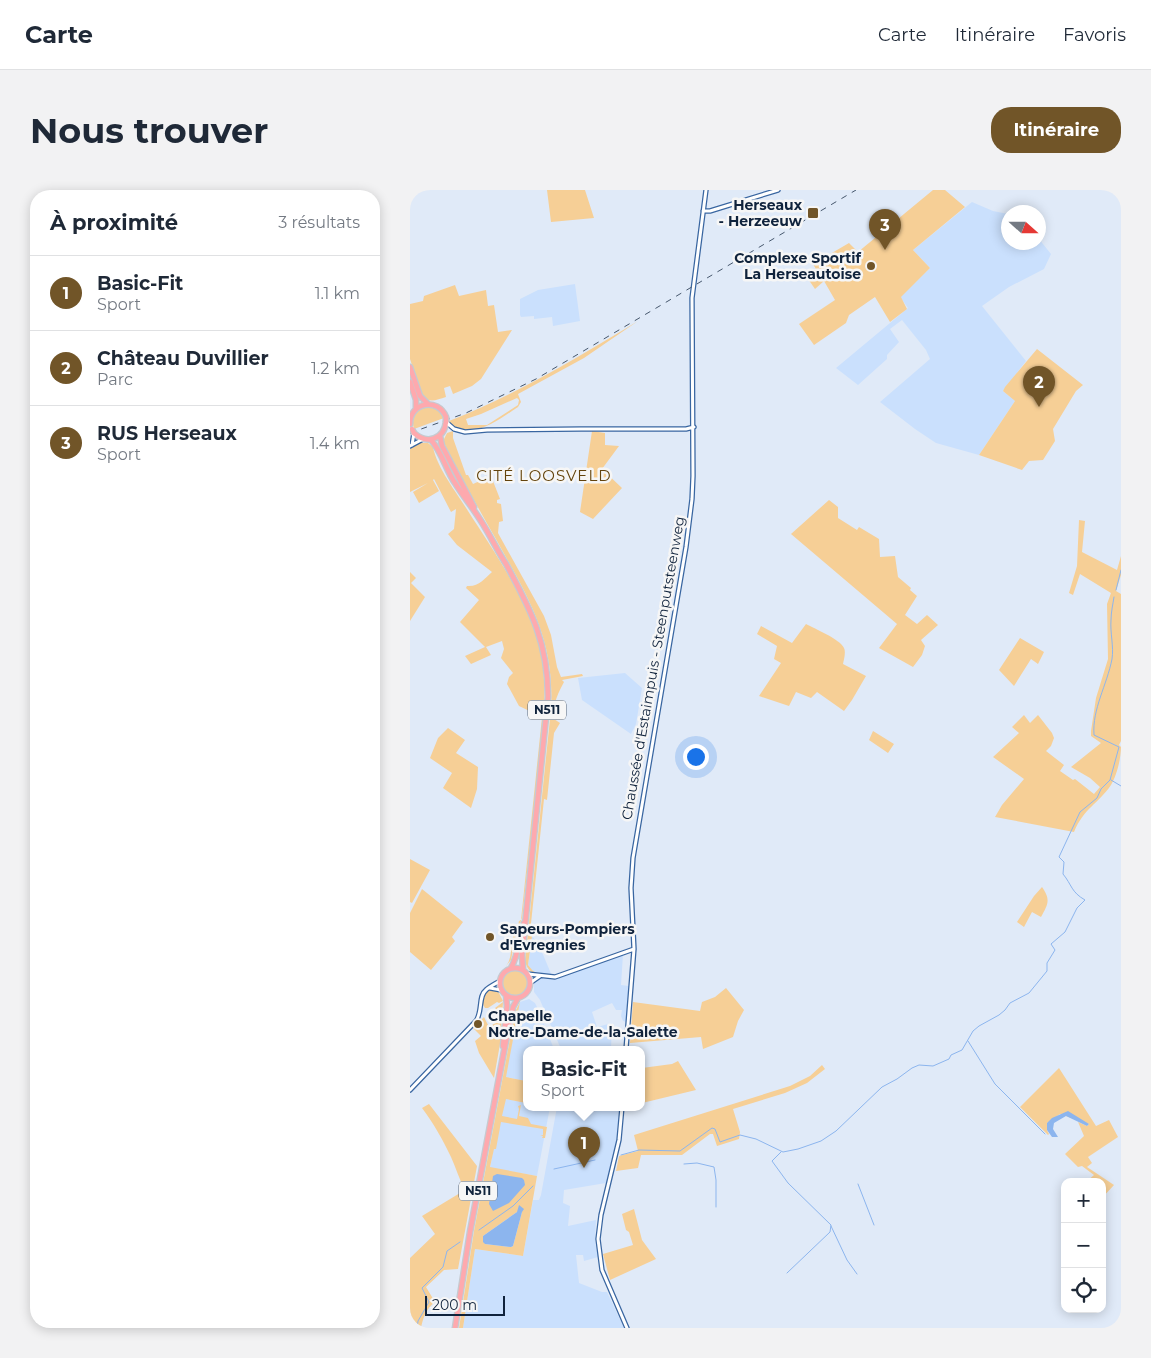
<!DOCTYPE html>
<html lang="fr">
<head>
<meta charset="utf-8">
<style>
	:root { --surface:#fff; --page:#f2f2f3; --text:#1f2937; --muted:#747a83; --line:#e0e1e3; --accent:#715528 }
	body { margin:0; font-family:Montserrat,sans-serif; background:var(--page); color:var(--text) }
	.controls { position:absolute; right:15px; bottom:15px; display:grid; overflow:hidden; border-radius:10px; box-shadow:0 2px 12px #0003 }
	.controls button { width:45px; height:45px; display:grid; place-items:center; padding:0; border:0; border-bottom:1px solid var(--line); background:var(--surface); color:var(--text); font:25px sans-serif }
	.compass { position:absolute; left:591px; top:15px; width:45px; height:45px; border-radius:50%; background:var(--surface); box-shadow:0 2px 12px #0003; rotate:111deg }
	.scale { position:absolute; left:15px; bottom:12px; width:80px; box-sizing:border-box; padding-left:5px; border:2px solid #10233c; border-top:0; font-size:14px; line-height:18px; white-space:nowrap; color:#10233c; -webkit-text-stroke:4px #f6f6f6; paint-order:stroke }
	.you { position:absolute; left:285px; top:566px; width:18px; height:18px; margin:-12px; border:4px solid #fff; border-radius:50%; background:#1a73e8; box-shadow:0 0 0 8px #1a73e833 }
	.badge { display:grid; place-items:center; width:32px; height:32px; border-radius:50%; background:var(--accent); color:#fff; font-size:16px; font-weight:700 }
	.pin { position:absolute; translate:-50% -41px; filter:drop-shadow(0 1px 2px #0008) }
	.pin::after { content:''; position:absolute; top:26px; width:18px; height:15px; background:inherit; clip-path:polygon(0 0,100% 0,50% 100%) }
	.popup { position:absolute; left:113px; top:856px; width:122px; height:65px; box-sizing:border-box; display:grid; place-content:center; border-radius:10px; background:var(--surface); filter:drop-shadow(0 1px 4px #0005); font-size:16px; white-space:nowrap; color:var(--muted) }
	.popup b { font-size:19px; color:var(--text) }
	.popup::after { content:''; position:absolute; left:50%; top:100%; margin-left:-10px; border:10px solid transparent; border-top-color:var(--surface) }
	.list { margin:0; padding:0; list-style:none }
	h2 { display:flex; justify-content:space-between; align-items:center; height:65px; margin:0; padding:0 20px; font-size:21px }
	h2 small { font-size:16px; font-weight:400; color:var(--muted) }
	.list li { display:grid; grid-template-columns:32px 1fr auto; gap:15px; align-items:center; box-sizing:border-box; height:75px; padding:0 20px; border-top:1px solid var(--line) }
	.list b { display:block; font-size:19px; white-space:nowrap }
	.list p { margin:0; font-size:16px; white-space:nowrap; color:var(--muted) }
	.list em { font-size:16px; font-style:normal; color:var(--muted) }
	.icon { flex:none; width:28px; height:28px; fill:none; stroke:currentColor; stroke-width:2; stroke-linecap:round; stroke-linejoin:round }
	.map { position:relative; flex:none; width:711px; height:1138px; overflow:hidden; border-radius:20px }
	header { display:flex; align-items:center; gap:30px; box-sizing:border-box; height:70px; padding:0 25px; background:var(--surface); border-bottom:1px solid var(--line) }
	header strong { font-size:24px }
	nav { display:flex; gap:28px; margin-inline-start:auto; font-size:18px }
	.intro { display:flex; align-items:center; justify-content:space-between; box-sizing:border-box; height:120px; padding:0 30px }
	h1 { margin:0; font-size:35px }
	.button { padding:12px 22px; border-radius:20px; background:var(--accent); color:#fff; font-size:18px; font-weight:700 }
	main { display:flex; gap:30px; padding:0 30px }
	aside { flex:1; background:var(--surface); border-radius:20px; box-shadow:0 2px 12px #0003 }
	.map>svg:first-child { display:block }
	.built { fill:#cae0fd }
	.green { fill:#f6cf96; fill-rule:evenodd }
	.water { fill:#8cb5ee }
	.lines { fill:none; stroke-linecap:round; stroke-linejoin:round }
	.stream { stroke:#8cb5ee; stroke-width:1 }
	.secondary-casing { stroke:#3966a1; stroke-width:5.5 }
	.highway-casing { stroke:#c6cad0; stroke-width:7 }
	.secondary { stroke:#fff; stroke-width:3 }
	.highway { stroke:#fea9ae; stroke-width:4.5 }
	.rail { stroke:#46576d; stroke-width:1; stroke-dasharray:6 6; stroke-linecap:butt }
	.highway-bridge-casing { stroke:#c6cad0; stroke-width:7; stroke-linecap:butt }
	.highway-bridge { stroke:#fea9ae; stroke-width:4.5 }
	.poi-dot { fill:#715528; stroke:#f6f6f6; stroke-width:2 }
	.labels { text-anchor:middle; stroke-width:5; stroke-linejoin:round; paint-order:stroke }
	.shield { fill:#f6f6f6; stroke:#556274; stroke-width:1 }
	.shield-label { font-size:12px; font-weight:bold; fill:#10233c }
	.poi-label { font-size:14px; font-weight:bold; fill:#10233c; stroke:#f6f6f6; text-anchor:end }
	.street-label { font-size:14px; fill:#10233c; stroke:#f6f6f6 }
	.neighbourhood-label { font-size:15px; letter-spacing:1px; fill:#64440d; stroke:#f6f6f6 }
</style>
</head>
<body>
<header>
<strong>Carte</strong>
<nav><a>Carte</a><a>Itinéraire</a><a>Favoris</a></nav>
</header>
<div class="intro"><h1>Nous trouver</h1><a class="button">Itinéraire</a></div>
<main>
<aside>
<h2>À proximité<small>3 résultats</small></h2>
<ul class="list">
<li><span class="badge">1</span><div><b>Basic-Fit</b><p>Sport</p></div><em>1.1 km</em></li>
<li><span class="badge">2</span><div><b>Château Duvillier</b><p>Parc</p></div><em>1.2 km</em></li>
<li><span class="badge">3</span><div><b>RUS Herseaux</b><p>Sport</p></div><em>1.4 km</em></li>
</ul>
</aside>
<div class="map">
<svg width="711" height="1138" viewBox="0 0 711 1138">
	<rect width="100%" height="100%" fill="#e0eaf8"/>
	<path class="built" d="M 562,12 L 583,21 L 598,24 L 598,52 L 628,52 L 629,49 L 641,64 L 634,79 L 599,97 L 572,116 L 616,171 L 593,201 L 605,211 L 569,265 L 526,253 L 505,239 L 470,212 L 520,169 L 516,160 L 492,130 L 480,139 L 489,152 L 477,165 L 477,169 L 448,195 L 426,178 L 498,118 L 490,107 L 520,78 L 503,60 Z
		M 165,94 L 170,131 L 143,136 L 142,127 L 124,129 L 124,126 L 111,127 L 110,125 L 110,109 L 128,100 Z
		M 215,483 L 232,498 L 226,534 L 221,544 L 172,510 L 168,488 Z
		M 122,746 L 129,755 L 142,786 L 123,781 L 118,775 Z
		M 213,764 L 211,795 L 219,796 L 216,832 L 213,831 L 211,826 L 212,820 L 206,820 L 202,813 L 182,822 L 187,837 L 202,833 L 201,859 L 151,859 L 130,810 L 124,802 L 124,793 L 131,788 L 143,790 Z
		M 119,809 L 125,813 L 127,817 L 144,859 L 116,859 L 116,891 L 95,887 L 110,812 Z
		M 93,908 L 116,913 L 116,917 L 140,917 L 127,986 L 80,978 Z
		M 147,917 L 209,917 L 207,948 L 196,993 L 154,1000 L 153,1013 L 160,1016 L 158,1036 L 186,1030 L 185,1051 L 188,1067 L 174,1071 L 173,1065 L 166,1065 L 169,1093 L 192,1102 L 197,1102 L 214,1138 L 53,1138 L 65,1059 L 113,1066 L 123,1010 L 129,1010 L 131,1005 Z"/>
	<path class="green" d="M 137,0 L 175,0 L 184,28 L 141,32 Z
		M 523,0 L 535,0 L 555,17 L 503,60 L 520,78 L 491,107 L 497,119 L 480,132 L 465,107 L 439,125 L 436,133 L 404,155 L 389,134 L 425,110 L 414,91 L 405,99 L 394,83 L 400,81 L 410,86 L 403,74 L 439,53 L 448,62 Z
		M 45,95 L 49,106 L 76,100 L 78,116 L 84,115 L 88,142 L 102,140 L 71,189 L 62,196 L 43,204 L 40,196 L 34,198 L 36,207 C 26,210 19,214 12,205 L 0,169 L 0,114 L 13,111 L 14,106 Z
		M 228,131 L 174,168 L 108,204 L 111,212 L 108,217 C 88,230 63,251 40,234 L 39,231 C 107,204 167,168 228,131 ZM 107,208 L 109,210 L 108,215 L 77,235 L 58,235 L 56,229 L 71,224 Z
		M 627,159 L 673,195 L 666,201 L 643,239 L 645,251 L 633,270 L 619,271 L 612,280 L 569,265 L 605,211 L 593,201 L 595,197 Z
		M 21,216 L 27,219 L 34,228 L 4,239 C 0,226 8,217 21,216 Z
		M 43,241 L 43,248 L 56,285 L 58,285 L 63,294 L 81,286 L 90,309 L 87,310 L 87,313 L 91,314 L 93,331 L 89,332 L 88,343 L 134,426 L 141,445 L 147,477 L 151,487 L 172,484 L 173,486 L 152,490 L 154,492 C 148,503 142,516 144,529 L 150,533 L 144,543 L 137,610 L 134,609 L 120,743 L 122,746 L 118,775 L 123,781 L 129,784 C 120,783 117,779 115,771 L 141,519 C 145,450 119,409 87,351 C 68,318 50,285 33,251 L 37,243 Z
		M 182,241 L 195,243 L 195,255 L 209,256 L 192,279 L 212,298 L 183,329 L 170,322 Z
		M 10,253 L 18,253 L 23,257 C 27,278 47,303 58,321 C 83,360 118,410 129,455 C 135,479 135,503 134,528 L 112,728 L 106,744 L 101,770 L 96,776 C 103,767 100,757 103,747 C 104,741 108,737 109,731 L 111,730 L 132,527 L 109,516 L 97,494 L 99,487 L 103,483 L 91,468 L 94,459 L 92,451 L 76,457 L 81,465 L 61,474 L 55,466 L 75,457 L 50,432 L 69,410 L 56,398 L 57,396 C 69,397 74,389 82,382 L 47,355 L 38,344 L 44,339 L 46,319 L 41,322 L 24,289 L 23,290 L 29,301 L 9,313 L 3,302 L 18,293 L 0,302 L 0,259 Z
		M 419,310 L 428,317 L 428,328 L 447,340 L 449,337 L 469,349 L 470,367 L 485,366 L 488,387 L 501,398 L 500,400 L 507,406 L 495,425 L 507,434 L 517,425 L 528,435 L 511,450 L 515,456 L 512,465 L 503,477 L 469,458 L 487,434 L 381,344 Z
		M 669,330 L 675,331 L 672,362 L 707,380 L 711,366 L 711,385 L 706,401 L 711,404 L 711,551 L 709,555 L 711,557 C 711,568 707,585 701,595 C 688,614 674,618 664,642 L 585,627 L 592,615 L 614,589 L 583,567 L 609,543 L 602,537 L 614,525 L 620,533 L 628,525 L 642,543 L 644,548 L 641,556 L 636,561 L 654,575 L 650,581 L 663,590 L 665,589 L 684,604 L 690,597 L 680,588 L 661,577 L 691,553 L 681,546 L 681,541 L 686,508 L 698,469 L 697,414 L 701,403 L 670,384 L 663,405 L 659,403 L 667,376 Z
		M 0,382 L 6,388 L 1,393 L 15,407 L 0,431 Z
		M 396,434 C 405,439 430,449 434,458 C 436,462 434,469 433,474 L 456,486 L 442,510 L 434,521 L 407,502 L 401,508 L 386,502 L 379,516 L 349,506 L 371,473 L 364,469 L 367,456 L 347,444 L 351,436 L 382,453 Z
		M 610,448 L 634,462 L 628,474 L 621,469 L 604,496 L 589,480 Z
		M 38,538 L 55,550 L 46,563 L 68,577 L 67,599 L 61,618 L 33,598 L 42,583 L 20,568 L 28,548 Z
		M 463,541 L 484,554 L 478,563 L 459,550 Z
		M 0,669 L 20,680 L 2,713 L 0,712 Z
		M 632,697 C 641,710 638,714 631,727 L 622,722 L 614,737 L 607,732 L 624,706 Z
		M 12,699 L 53,732 L 42,747 L 45,751 L 21,780 L 0,762 L 0,723 Z
		M92 793a13 13 0 1 1 26 0a13 13 0 1 1-26 0Z
		M 316,798 L 334,820 L 328,831 L 323,847 L 293,859 L 291,847 L 220,853 L 223,812 L 290,821 L 292,812 L 305,807 Z
		M 82,799 L 89,803 L 93,811 L 89,813 L 87,812 L 78,818 L 75,818 C 70,811 74,802 82,799 Z
		M 93,812 L 90,854 L 84,888 L 69,863 L 65,851 L 71,846 L 63,838 L 74,827 L 79,837 L 90,830 L 85,818 Z
		M 110,812 L 96,887 L 116,891 L 116,913 L 96,909 L 92,926 L 107,929 L 109,919 L 108,916 L 111,915 L 109,926 L 118,928 L 121,934 L 137,937 L 135,948 L 132,948 L 133,946 L 130,946 L 133,945 L 133,939 L 91,932 L 86,959 L 84,959 L 80,977 L 127,986 L 113,1066 L 65,1059 L 53,1138 L 49,1138 L 64,1041 L 105,822 ZM 107,1022 L 112,1022 L 103,1056 L 101,1057 L 75,1054 L 73,1046 Z
		M 268,871 L 286,900 L 232,913 L 232,878 L 262,874 Z
		M 412,875 L 415,879 L 397,893 L 375,903 L 323,919 L 330,942 L 329,949 L 307,956 L 303,944 L 300,944 L 272,965 L 231,965 L 228,978 L 206,981 L 209,966 L 228,961 L 224,945 L 380,896 L 400,886 Z
		M 649,878 L 686,936 L 699,930 L 708,947 L 678,967 L 682,973 L 677,977 L 704,995 L 692,1008 L 692,992 L 676,992 L 684,985 L 672,976 L 668,977 L 655,964 L 674,946 L 668,932 L 677,936 L 679,934 L 650,924 L 637,933 L 637,940 L 639,944 L 638,945 L 610,917 Z
		M 19,914 L 67,976 L 48,1079 L 34,1080 L 16,1097 L 25,1112 C 16,1119 13,1128 11,1138 L 0,1138 L 0,1068 L 25,1044 L 12,1026 L 55,1000 C 49,989 46,978 41,967 C 33,950 24,934 12,918 Z
		M 224,1019 L 232,1050 L 246,1069 L 200,1090 L 193,1064 L 223,1055 L 219,1042 L 216,1040 L 212,1024 Z"/>
	<path class="water" d="M 658,921 L 679,934 L 677,936 L 656,926 L 644,933 L 643,939 L 648,947 L 642,947 L 637,940 L 637,933 L 642,928 Z
		M 87,984 L 112,988 L 114,990 L 115,995 L 99,1013 L 83,1021 L 79,1014 L 83,986 Z
		M 109,1015 L 114,1019 L 112,1022 L 103,1056 L 101,1057 L 75,1054 L 73,1052 L 73,1046 L 107,1022 Z"/>
	<g class="lines">
		<path class="stream" d="M 706,400 L 711,380
			M 701,590 L 711,596
			M 558,851 L 585,894 L 635,944
			M 371,962 L 362,971 L 378,993 L 421,1035 L 420,1042 L 377,1083
			M 211,965 L 229,960 L 270,961 L 302,938 L 305,939 L 310,952 L 330,945 L 346,949 L 373,962 L 388,959 L 411,951 L 426,941 L 472,897 L 487,889 L 502,878 L 509,875 L 523,876 L 539,869 L 541,865 L 552,860 L 563,841 L 569,836 L 589,825 L 595,820 L 600,813 L 619,803 L 637,781 L 637,773 L 645,760 L 641,754 L 655,742 L 667,718 L 675,710 C 661,702 662,695 653,684 L 654,672 L 649,667 L 670,622 L 687,608 L 691,599 L 700,590 L 709,557 L 684,545 C 682,519 697,495 702,469 C 704,457 700,443 701,430 C 701,422 703,414 704,407
			M 274,974 L 287,973 L 304,977 L 306,990 L 306,1017
			M 144,979 L 185,970
			M 448,994 L 464,1035
			M 421,1036 L 437,1070 L 447,1084
			M 69,1040 L 103,1016 L 123,996
			M 7,1138 L 8,1131 L 19,1112 L 12,1098 L 33,1077 L 37,1061 L 50,1052"/>
		<g class="secondary-casing">
			<path id="secondary" d="M 293,21 L 300,21 L 368,0
				M 36,232 L 44,239 L 55,242 L 77,240 L 171,239 L 276,239 L 284,237
				M 2,255 L 4,243
				M 0,256 L 13,249
				M 118,784 L 145,787 L 224,759
				M 120,793 L 130,786
				M 80,798 L 91,800
				M 216,859 L 224,759 L 221,698 L 223,668 L 276,357 L 282,309 L 283,286 L 282,108 L 296,0
				M 0,900 L 66,831 C 73,821 68,806 76,800 C 80,796 85,794 90,791
				M 212,917 L 209,950 L 191,1025 L 188,1049 L 192,1080 L 217,1138"/>
		</g>
		<g class="highway-casing">
			<path id="highway" d="M 0,177 L 10,206 L 18,214
				M 0,192 L 6,210 L 6,218
				M 0,234 C 0,212 28,207 36,227
				M 4,243 C 17,255 34,249 36,232
				M 30,246 L 32,256 L 64,317
				M 21,250 C 32,262 36,280 45,293 C 53,306 63,318 71,331 C 80,345 87,360 96,374 C 121,420 138,453 138,507 L 112,765 L 113,780
				M90 793a15 15 0 1 1 30 0a15 15 0 1 1-30 0Z
				M 101,778 C 109,764 109,747 114,733
				M 93,856 L 97,816 L 96,805
				M 45,1138 L 60,1042 L 98,840 L 103,817 L 108,808"/>
		</g>
		<use href="#secondary" class="secondary"/>
		<use href="#highway" class="highway"/>
		<path class="rail" d="M 0,243 L 56,223 L 126,189 L 446,0"/>
		<g class="highway-bridge-casing">
			<path id="highway-bridge" d="M 36,227 L 36,232
				M 2,239 L 4,243"/>
		</g>
		<use href="#highway-bridge" class="highway-bridge"/>
	</g>
	<g class="poi-dot">
		<rect x="397" y="17" width="12" height="12" rx="2.5"/>
		<circle cx="461" cy="76" r="5"/>
		<circle cx="80" cy="747" r="5"/>
		<circle cx="68" cy="834" r="5"/>
	</g>
	<g class="labels">
		<g class="shield">
			<rect x="118" y="510.5" width="38" height="19" rx="4"/>
			<rect x="49" y="991.5" width="38" height="19" rx="4"/>
		</g>
		<g class="shield-label">
			<text x="137" y="524">N511</text>
			<text x="68" y="1005">N511</text>
		</g>
		<g class="poi-label">
			<text x="392" y="20">Herseaux<tspan x="392" dy="16">- Herzeeuw</tspan></text>
			<text x="451" y="73">Complexe Sportif<tspan x="451" dy="16">La Herseautoise</tspan></text>
			<text x="90" y="744" text-anchor="start">Sapeurs-Pompiers<tspan x="90" dy="16">d'Evregnies</tspan></text>
			<text x="78" y="831" text-anchor="start">Chapelle<tspan x="78" dy="16">Notre-Dame-de-la-Salette</tspan></text>
		</g>
		<g class="street-label">
			<text transform="translate(243 478) rotate(-80)" y="5">Chaussée d'Estaimpuis - Steenputsteenweg</text>
		</g>
		<g class="neighbourhood-label">
			<text x="134" y="291">CITÉ LOOSVELD</text>
		</g>
	</g>
</svg>
<div class="controls">
<button>+</button>
<button>−</button>
<button><svg class="icon" aria-label="locate" viewBox="0 0 24 24"><circle cx="12" cy="12" r="6"/><path d="M12 2v4M12 18v4M2 12h4M18 12h4"/></svg></button>
</div>
<svg class="compass" viewBox="-18 -18 36 36"><path d="M0-13l5 13h-10z" fill="#e53935"/><path d="M0 13l5-13h-10z" fill="#747a83"/></svg>
<div class="scale">200 m</div>
<div class="you"></div>
<div class="pin badge" style="left:174px;top:978px">1</div>
<div class="popup"><b>Basic-Fit</b>Sport</div>
<div class="pin badge" style="left:629px;top:217px">2</div>
<div class="pin badge" style="left:475px;top:60px">3</div>
</div>
</main>
</body>
</html>
